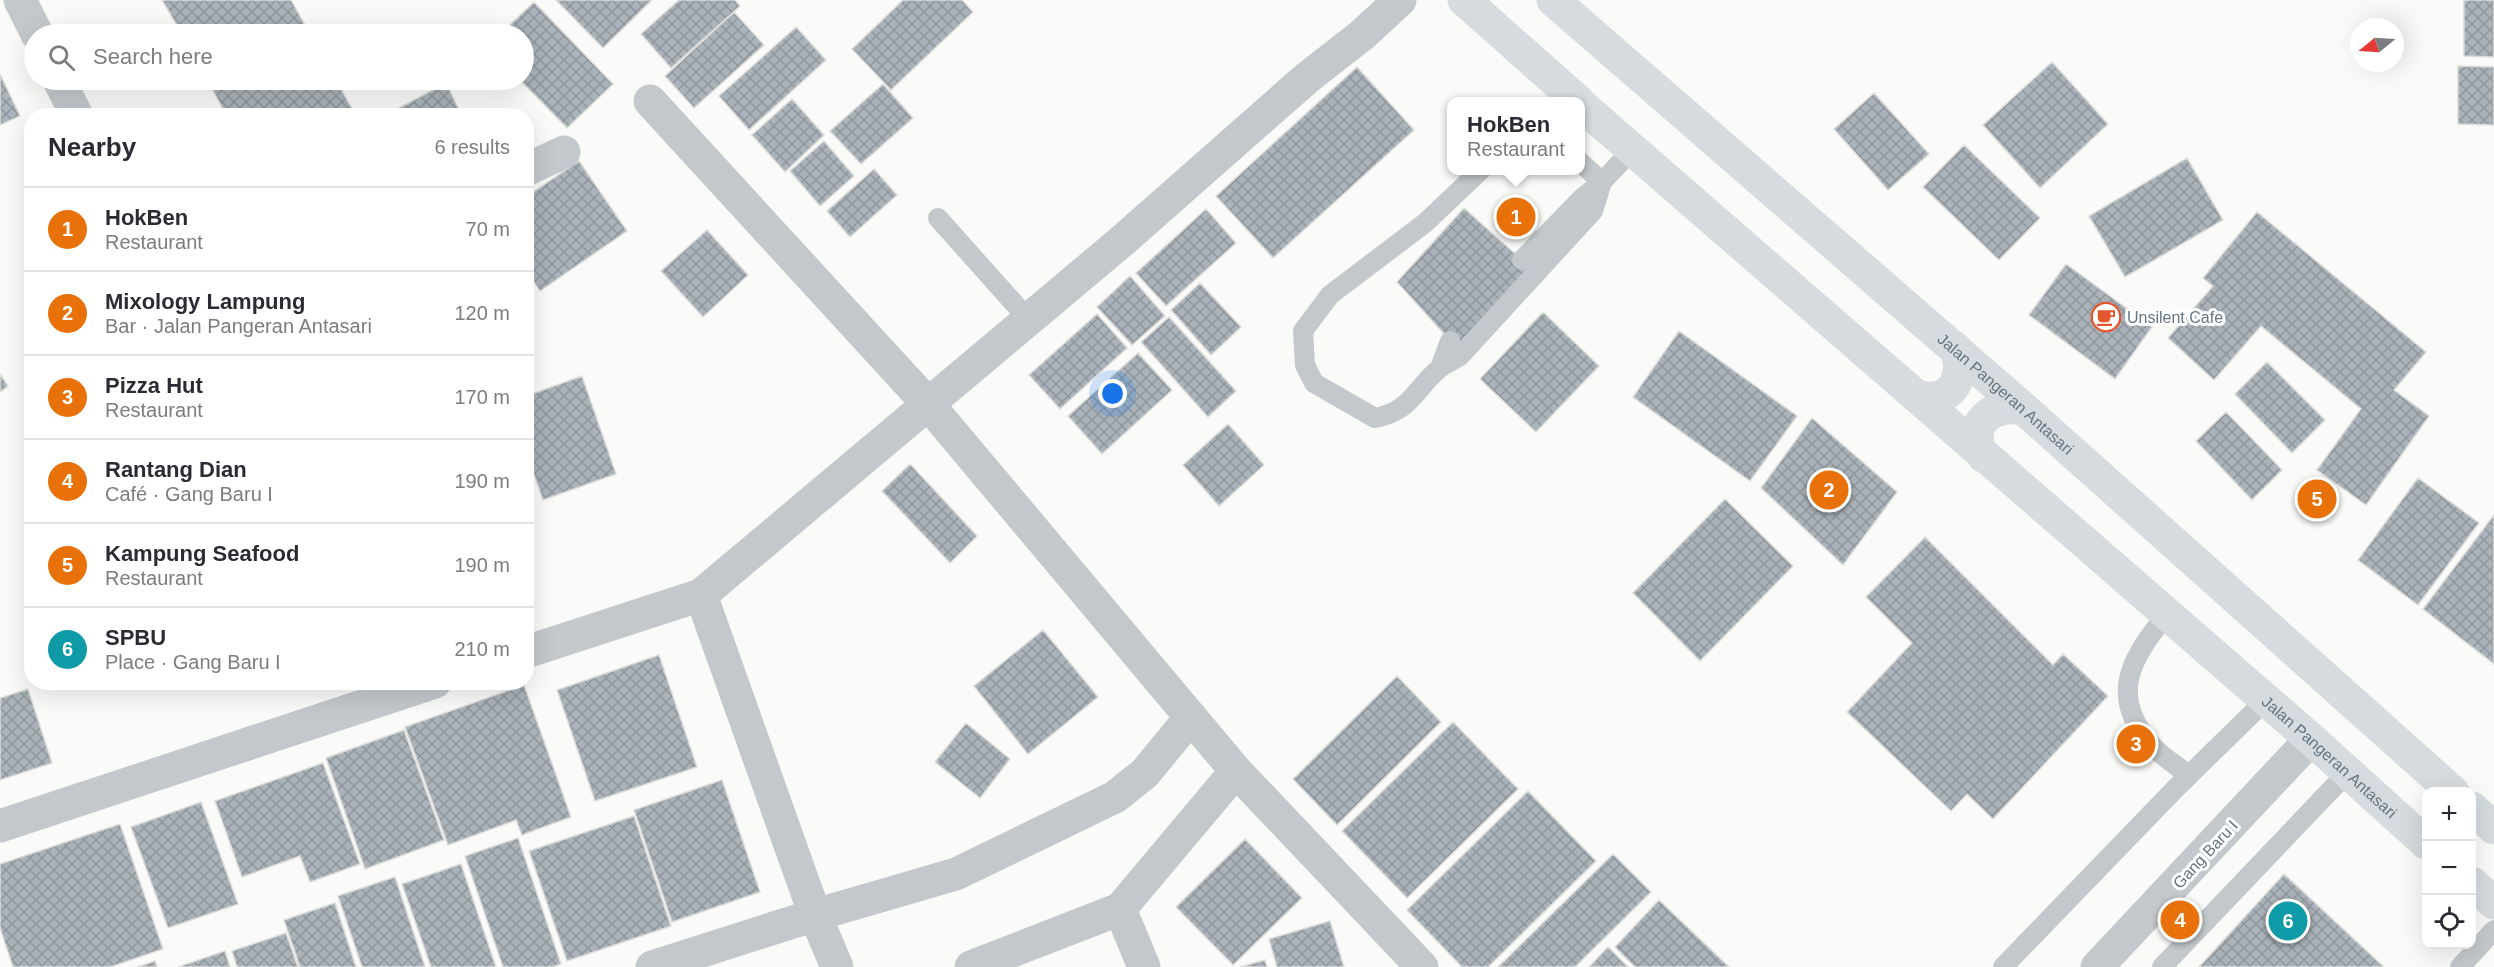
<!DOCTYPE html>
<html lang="en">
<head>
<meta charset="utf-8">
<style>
	:root { --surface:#fff; --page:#f7f7f7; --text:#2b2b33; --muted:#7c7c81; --line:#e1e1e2; --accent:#b45309 }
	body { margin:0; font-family:Arial,sans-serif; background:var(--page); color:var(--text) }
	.controls { position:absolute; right:18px; bottom:18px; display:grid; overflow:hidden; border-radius:12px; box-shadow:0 6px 24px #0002 }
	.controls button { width:54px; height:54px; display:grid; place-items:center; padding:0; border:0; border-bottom:2px solid var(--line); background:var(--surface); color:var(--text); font:30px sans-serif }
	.compass { position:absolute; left:2350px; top:18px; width:54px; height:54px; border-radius:50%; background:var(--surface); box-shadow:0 6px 24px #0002; rotate:252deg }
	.you { position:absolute; left:1113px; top:394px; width:21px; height:21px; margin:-15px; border:4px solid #fff; border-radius:50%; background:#1a73e8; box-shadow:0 0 0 9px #1a73e833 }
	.badge { display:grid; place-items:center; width:39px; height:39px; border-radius:50%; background:var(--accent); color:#fff; font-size:20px; font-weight:700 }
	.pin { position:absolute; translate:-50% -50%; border:3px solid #fff; box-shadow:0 2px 6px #0006 }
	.popup { position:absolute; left:1447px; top:97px; width:138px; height:78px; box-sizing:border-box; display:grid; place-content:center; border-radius:12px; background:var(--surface); filter:drop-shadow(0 2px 4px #0005); font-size:20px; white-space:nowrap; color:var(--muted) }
	.popup b { font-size:22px; color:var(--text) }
	.popup::after { content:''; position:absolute; left:50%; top:100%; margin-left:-12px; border:12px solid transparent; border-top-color:var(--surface) }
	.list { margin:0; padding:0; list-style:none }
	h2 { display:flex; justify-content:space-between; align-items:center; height:78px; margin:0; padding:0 24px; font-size:26px }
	h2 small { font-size:20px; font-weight:400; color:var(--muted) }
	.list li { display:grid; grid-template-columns:39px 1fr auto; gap:18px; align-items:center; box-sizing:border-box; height:84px; padding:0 24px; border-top:2px solid var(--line) }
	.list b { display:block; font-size:22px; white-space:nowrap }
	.list p { margin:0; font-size:20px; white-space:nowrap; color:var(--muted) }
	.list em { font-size:20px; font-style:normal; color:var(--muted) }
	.icon { flex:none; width:33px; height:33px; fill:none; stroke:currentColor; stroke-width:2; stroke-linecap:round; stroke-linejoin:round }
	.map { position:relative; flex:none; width:2494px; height:967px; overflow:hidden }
	.search { position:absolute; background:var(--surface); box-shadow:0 6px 24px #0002; left:24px; top:24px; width:510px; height:66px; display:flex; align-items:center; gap:15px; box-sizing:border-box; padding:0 21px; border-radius:33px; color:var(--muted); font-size:22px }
	.panel { position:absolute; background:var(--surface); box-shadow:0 6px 24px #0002; left:24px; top:108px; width:510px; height:582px; border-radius:24px }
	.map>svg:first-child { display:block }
	.building { fill:url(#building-cross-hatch); stroke:#dcdcda; stroke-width:1.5 }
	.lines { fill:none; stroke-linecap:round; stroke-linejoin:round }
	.service { stroke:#c3c8cc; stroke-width:20 }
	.minor { stroke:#c3c8cc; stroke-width:33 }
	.primary { stroke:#d6dbdf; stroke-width:33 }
	.labels { text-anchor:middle; stroke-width:6; stroke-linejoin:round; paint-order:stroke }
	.poi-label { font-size:16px; fill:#657683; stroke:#fff; text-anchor:start }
	.street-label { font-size:16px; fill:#657683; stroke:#fff }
</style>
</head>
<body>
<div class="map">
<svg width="2494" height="967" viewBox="0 0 2494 967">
	<defs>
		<pattern id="building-cross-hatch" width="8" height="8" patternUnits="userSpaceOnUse" patternTransform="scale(1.5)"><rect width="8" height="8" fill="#aab3b9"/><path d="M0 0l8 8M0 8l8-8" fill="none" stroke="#8e969c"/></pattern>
	</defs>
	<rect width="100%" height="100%" fill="#fafaf8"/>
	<path class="building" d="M 162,0 L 291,0 L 310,34 L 182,34 Z
		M 556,0 L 652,0 L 603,48 Z
		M 679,0 L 735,0 L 740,6 L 671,68 L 641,34 Z
		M 903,0 L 962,0 L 973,12 L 891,90 L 852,49 Z
		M 2464,0 L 2494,0 L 2494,57 L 2464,56 Z
		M 534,2 L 613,84 L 567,128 L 520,80 L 524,80 L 524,34 L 500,34 Z
		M 734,12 L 764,45 L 694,108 L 665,76 Z
		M 796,27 L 826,60 L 749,130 L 719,96 Z
		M 2052,62 L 2108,124 L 2040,188 L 1983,125 Z
		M 2458,66 L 2494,67 L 2494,125 L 2458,124 Z
		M 1357,67 L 1414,130 L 1273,258 L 1216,196 Z
		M 0,74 L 20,116 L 0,125 Z
		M 207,80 L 336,80 L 356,116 L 227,116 Z
		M 446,83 L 462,116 L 395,116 L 393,111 Z
		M 883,84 L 913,118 L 861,164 L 830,131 Z
		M 1874,93 L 1929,154 L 1888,190 L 1834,129 Z
		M 792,99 L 824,135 L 785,172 L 752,135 Z
		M 824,141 L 854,176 L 820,206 L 790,171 Z
		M 1964,145 L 2040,218 L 1999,260 L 1923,187 Z
		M 2187,158 L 2223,220 L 2125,277 L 2089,216 Z
		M 579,161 L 627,231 L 540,291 L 526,270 L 526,197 Z
		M 874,169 L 897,195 L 850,237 L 827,211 Z
		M 1464,208 L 1531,268 L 1456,347 L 1397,282 Z
		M 1206,209 L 1236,243 L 1166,306 L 1136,273 Z
		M 2257,212 L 2426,352 L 2394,390 L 2429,416 L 2366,505 L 2317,470 L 2361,409 L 2261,326 L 2214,380 L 2168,338 L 2213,286 L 2203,278 Z
		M 707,230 L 748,275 L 703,317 L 661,271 Z
		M 2066,264 L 2152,327 L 2115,379 L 2029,315 Z
		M 1130,276 L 1165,316 L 1132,345 L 1097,307 Z
		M 1200,283 L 1241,327 L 1211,355 L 1171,310 Z
		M 1543,312 L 1599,366 L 1536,432 L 1480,379 Z
		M 1097,314 L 1127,348 L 1060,409 L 1029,375 Z
		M 1169,317 L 1236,391 L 1208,417 L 1141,342 Z
		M 1679,331 L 1797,416 L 1750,481 L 1633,397 Z
		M 1138,353 L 1172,390 L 1102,454 L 1068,416 Z
		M 2267,362 L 2325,420 L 2292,453 L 2235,394 Z
		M 0,374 L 8,386 L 0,392 Z
		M 582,376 L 616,474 L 543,500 L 526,452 L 526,396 Z
		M 2226,412 L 2282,470 L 2252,500 L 2196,441 Z
		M 1812,418 L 1897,492 L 1843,565 L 1761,488 Z
		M 1228,424 L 1264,465 L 1219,506 L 1183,465 Z
		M 910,464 L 977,536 L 950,563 L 882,491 Z
		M 2418,478 L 2479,523 L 2418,605 L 2358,560 Z
		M 1725,499 L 1793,566 L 1700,661 L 1633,593 Z
		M 2494,515 L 2494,664 L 2423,609 Z
		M 1925,537 L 2053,665 L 2063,654 L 2108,696 L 1993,819 L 1967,794 L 1951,811 L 1847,712 L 1912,643 L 1866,597 Z
		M 1043,630 L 1098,697 L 1028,754 L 974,686 Z
		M 659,655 L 697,767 L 595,801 L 557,690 Z
		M 1397,676 L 1441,722 L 1337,825 L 1293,779 Z
		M 524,685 L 571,817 L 522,835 L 516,820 L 448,845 L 405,727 Z
		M 28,689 L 52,763 L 0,780 L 0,698 Z
		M 1453,722 L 1518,789 L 1407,898 L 1342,831 Z
		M 966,723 L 1010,759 L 980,798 L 935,762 Z
		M 404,730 L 444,840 L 365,869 L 326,758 Z
		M 323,763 L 360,864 L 310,882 L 300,856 L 242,877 L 215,801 Z
		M 722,780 L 760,892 L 672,922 L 634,810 Z
		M 1528,791 L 1596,861 L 1488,967 L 1462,967 L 1407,910 Z
		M 201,802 L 238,904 L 168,928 L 131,827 Z
		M 634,816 L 671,926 L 567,961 L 529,851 Z
		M 120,824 L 163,949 L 110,967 L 13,967 L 0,928 L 0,864 Z
		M 518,838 L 561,964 L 552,967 L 503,967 L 465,856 Z
		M 1245,839 L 1302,898 L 1233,965 L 1176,907 Z
		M 1613,854 L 1651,892 L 1575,967 L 1498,967 Z
		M 461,864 L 496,967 L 431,967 L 402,884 Z
		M 2284,874 L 2384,967 L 2199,967 Z
		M 395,877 L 425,967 L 362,967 L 338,896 Z
		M 1659,900 L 1729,967 L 1635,967 L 1615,947 Z
		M 335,903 L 356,967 L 300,967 L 284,920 Z
		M 1330,921 L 1344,967 L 1277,967 L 1269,939 Z
		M 286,933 L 298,967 L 237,967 L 232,951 Z
		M 1608,947 L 1628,967 L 1589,967 Z
		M 225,951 L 230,967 L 178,967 Z
		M 1265,960 L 1267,967 L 1240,967 Z
		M 155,961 L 157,967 L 137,967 Z"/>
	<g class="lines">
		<path class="service" d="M 1481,170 L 1425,223 L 1330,295 L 1303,331 L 1305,365 L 1314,383 L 1375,418 C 1412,411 1414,389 1440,368 C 1446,363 1454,360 1460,356 L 1593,211 L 1602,182 L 1580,162
			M 938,218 L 1028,319
			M 1522,260 L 1582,198 L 1602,182 L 1633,149
			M 1440,368 L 1450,341
			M 2167,614 C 2133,656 2108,693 2149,742 C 2159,755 2176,765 2189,775
			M 2003,967 L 2176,788 L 2265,701
			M 2162,967 L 2348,772
			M 2460,967 L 2494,930"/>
		<path class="minor" d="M 20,0 L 37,34
			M 59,80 L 77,116
			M 650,101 L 928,404 L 1236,771 L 1422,967
			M 526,170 L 564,152
			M 701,595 L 815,915 L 837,967
			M 526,652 L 701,595 L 1122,241 L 1307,78 L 1362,35 L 1400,0
			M 0,826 L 435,682
			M 1120,909 L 1144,967
			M 652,967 L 815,915 L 956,874 L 1115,797 L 1145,773 L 1191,717
			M 971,967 L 1120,909 L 1236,771
			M 2097,967 L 2311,739"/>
		<g class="primary">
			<path d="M 1464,0 L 1578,101"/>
			<path id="s1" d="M 1553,0 L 2024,409 L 2453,792"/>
			<path id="s2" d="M 1580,104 L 2311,739 L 2426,843"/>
			<path d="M 1915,395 C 1948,408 1969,378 1955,348"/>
			<path d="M 1983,456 C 1965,424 1992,402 2024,409"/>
			<path d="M 2472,808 L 2494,828"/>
			<path d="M 2472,883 L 2494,903"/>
		</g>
	</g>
	<defs>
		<g id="cafe-ring" transform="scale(1.5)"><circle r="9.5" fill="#fff" stroke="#e4572e" stroke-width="1.5"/><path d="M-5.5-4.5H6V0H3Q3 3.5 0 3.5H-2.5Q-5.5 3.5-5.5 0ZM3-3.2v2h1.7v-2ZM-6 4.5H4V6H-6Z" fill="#e4572e"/></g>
	</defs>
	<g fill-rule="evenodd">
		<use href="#cafe-ring" x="2106" y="317"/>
	</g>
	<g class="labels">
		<g class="poi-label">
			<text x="2127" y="323">Unsilent Cafe</text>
		</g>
		<g class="street-label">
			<text dy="6" stroke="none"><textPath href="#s1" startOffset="600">Jalan Pangeran Antasari</textPath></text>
			<text dy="6" stroke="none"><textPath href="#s2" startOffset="994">Jalan Pangeran Antasari</textPath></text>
			<text transform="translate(2205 854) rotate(-47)" y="6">Gang Baru I</text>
		</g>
	</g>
</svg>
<div class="controls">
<button>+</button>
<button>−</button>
<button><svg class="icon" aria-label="locate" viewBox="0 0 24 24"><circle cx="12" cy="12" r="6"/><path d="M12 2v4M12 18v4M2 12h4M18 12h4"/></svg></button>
</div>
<svg class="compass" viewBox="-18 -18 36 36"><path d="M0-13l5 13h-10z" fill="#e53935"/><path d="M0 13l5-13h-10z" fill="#7c7c81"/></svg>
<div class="you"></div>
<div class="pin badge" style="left:1516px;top:217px;background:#e8710a">1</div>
<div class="popup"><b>HokBen</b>Restaurant</div>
<div class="pin badge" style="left:1829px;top:490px;background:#e8710a">2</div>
<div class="pin badge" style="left:2136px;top:744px;background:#e8710a">3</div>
<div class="pin badge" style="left:2180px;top:920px;background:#e8710a">4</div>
<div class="pin badge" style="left:2317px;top:499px;background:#e8710a">5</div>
<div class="pin badge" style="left:2288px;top:921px;background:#0f9aa8">6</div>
<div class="search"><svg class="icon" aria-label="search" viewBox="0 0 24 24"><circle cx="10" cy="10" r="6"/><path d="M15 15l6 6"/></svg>Search here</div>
<section class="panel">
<h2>Nearby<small>6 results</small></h2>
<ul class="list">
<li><span class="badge" style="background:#e8710a">1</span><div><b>HokBen</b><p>Restaurant</p></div><em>70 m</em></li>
<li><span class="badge" style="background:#e8710a">2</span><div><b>Mixology Lampung</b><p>Bar · Jalan Pangeran Antasari</p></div><em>120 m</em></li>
<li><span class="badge" style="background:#e8710a">3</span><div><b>Pizza Hut</b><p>Restaurant</p></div><em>170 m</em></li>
<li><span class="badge" style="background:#e8710a">4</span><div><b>Rantang Dian</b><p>Café · Gang Baru I</p></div><em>190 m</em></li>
<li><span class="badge" style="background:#e8710a">5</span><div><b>Kampung Seafood</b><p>Restaurant</p></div><em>190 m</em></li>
<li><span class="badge" style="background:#0f9aa8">6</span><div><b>SPBU</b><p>Place · Gang Baru I</p></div><em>210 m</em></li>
</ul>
</section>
</div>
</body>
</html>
